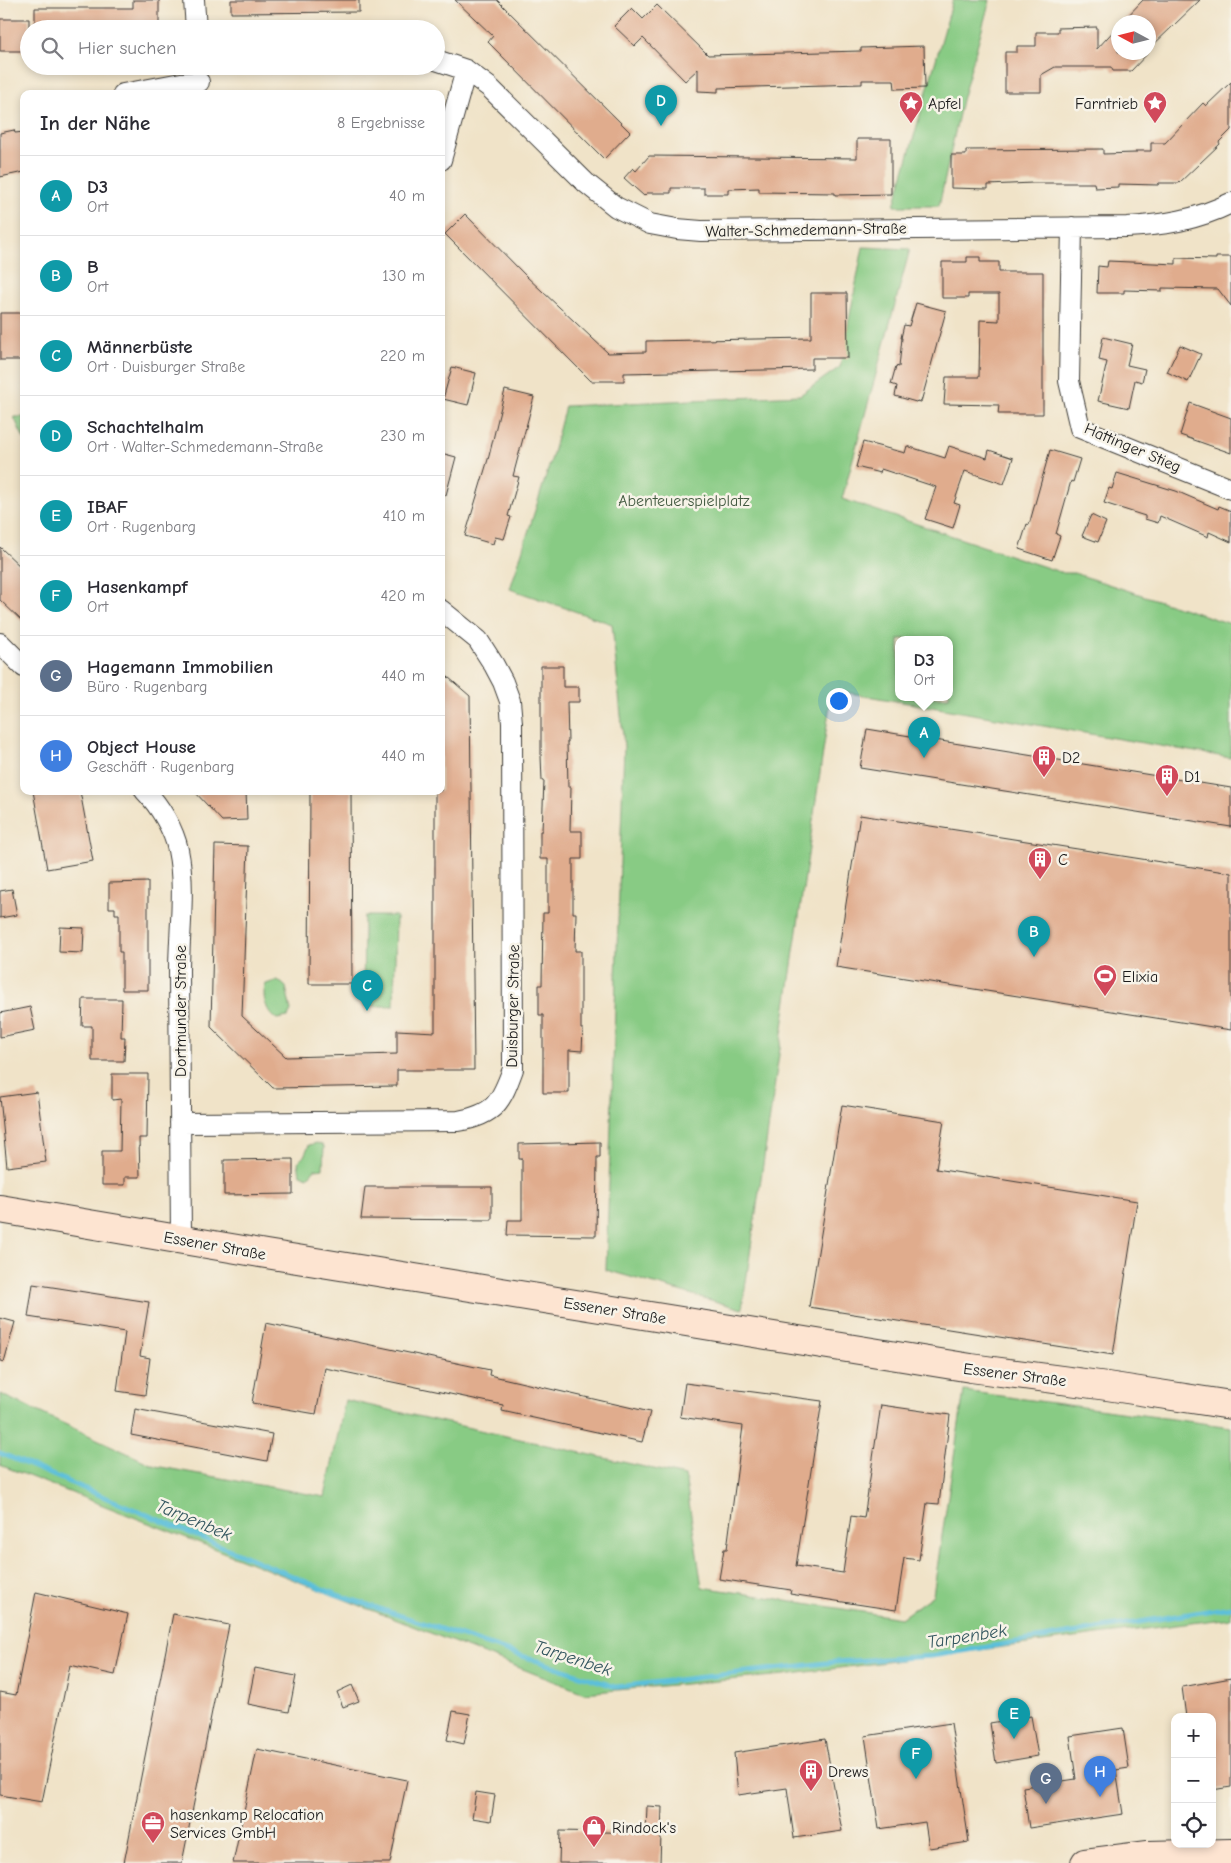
<!DOCTYPE html>
<html lang="de">
<head>
<meta charset="utf-8">
<style>
	:root { --surface:#fff; --page:#f2f2f3; --text:#2b2b33; --muted:#7c7c81; --line:#e1e1e2; --accent:#d1495b }
	body { margin:0; font-family:"Comic Neue",sans-serif; background:var(--page); color:var(--text) }
	.controls { position:absolute; right:15px; bottom:15px; display:grid; overflow:hidden; border-radius:10px; box-shadow:0 2px 8px #0003 }
	.controls button { width:45px; height:45px; display:grid; place-items:center; padding:0; border:0; border-bottom:1px solid var(--line); background:var(--surface); color:var(--text); font:25px sans-serif }
	.compass { position:absolute; left:1111px; top:15px; width:45px; height:45px; border-radius:50%; background:var(--surface); box-shadow:0 2px 8px #0003; rotate:277deg }
	.you { position:absolute; left:838px; top:700px; width:18px; height:18px; margin:-12px; border:4px solid #fff; border-radius:50%; background:#1a73e8; box-shadow:0 0 0 8px #1a73e833 }
	.badge { display:grid; place-items:center; width:32px; height:32px; border-radius:50%; background:var(--accent); color:#fff; font-size:16px; font-weight:700 }
	.pin { position:absolute; translate:-50% -41px; filter:drop-shadow(0 1px 2px #0008) }
	.pin::after { content:''; position:absolute; top:26px; width:18px; height:15px; background:inherit; clip-path:polygon(0 0,100% 0,50% 100%) }
	.popup { position:absolute; left:895px; top:636px; width:58px; height:65px; box-sizing:border-box; display:grid; place-content:center; border-radius:10px; background:var(--surface); filter:drop-shadow(0 1px 4px #0005); font-size:16px; white-space:nowrap; color:var(--muted) }
	.popup b { font-size:19px; color:var(--text) }
	.popup::after { content:''; position:absolute; left:50%; top:100%; margin-left:-10px; border:10px solid transparent; border-top-color:var(--surface) }
	.list { margin:0; padding:0; list-style:none }
	h2 { display:flex; justify-content:space-between; align-items:center; height:65px; margin:0; padding:0 20px; font-size:21px }
	h2 small { font-size:16px; font-weight:400; color:var(--muted) }
	.list li { display:grid; grid-template-columns:32px 1fr auto; gap:15px; align-items:center; box-sizing:border-box; height:80px; padding:0 20px; border-top:1px solid var(--line) }
	.list b { display:block; font-size:19px; white-space:nowrap }
	.list p { margin:0; font-size:16px; white-space:nowrap; color:var(--muted) }
	.list em { font-size:16px; font-style:normal; color:var(--muted) }
	.icon { flex:none; width:28px; height:28px; fill:none; stroke:currentColor; stroke-width:2; stroke-linecap:round; stroke-linejoin:round }
	.map { position:relative; flex:none; width:1231px; height:1863px; overflow:hidden }
	.search { position:absolute; background:var(--surface); box-shadow:0 2px 8px #0003; left:20px; top:20px; width:425px; height:55px; display:flex; align-items:center; gap:12px; box-sizing:border-box; padding:0 18px; border-radius:28px; color:var(--muted); font-size:19px }
	.panel { position:absolute; background:var(--surface); box-shadow:0 2px 8px #0003; left:20px; top:90px; width:425px; height:705px; border-radius:10px }
	.map>svg:first-child { display:block }
	.green { fill:#88cb84; stroke:#527450; fill-rule:evenodd }
	.lines { fill:none; stroke-linecap:round; stroke-linejoin:round }
	.stream { stroke:#5cbfda; stroke-width:5 }
	.building { fill:#e0ac8d }
	.street-casing { stroke:#3c3a36; stroke-width:22 }
	.secondary-casing { stroke:#3c3a36; stroke-width:30 }
	.street { stroke:#fff; stroke-width:20 }
	.secondary { stroke:#fde4d1; stroke-width:28 }
	.labels { text-anchor:middle; stroke-width:5; stroke-linejoin:round; paint-order:stroke }
	.poi-label { font-size:16px; fill:#1c1c1c; stroke:#f7f3e8; text-anchor:start }
	.street-label { font-size:16px; fill:#1c1c1c; stroke:#f7f3e8 }
	.park-label { font-size:16px; fill:#425940; stroke:#f7f3e8 }
	.water-label { font-size:18px; font-style:italic; fill:#32555e; stroke:#f7f3e8 }
</style>
</head>
<body>
<div class="map">
<svg width="1231" height="1863" viewBox="0 0 1231 1863">
	<rect width="100%" height="100%" fill="#f7f3e8"/>
	<filter id="ink" filterUnits="userSpaceOnUse"><feTurbulence type="fractalNoise" baseFrequency=".02" numOctaves="2"/><feDisplacementMap in="SourceGraphic" scale="10" xChannelSelector="R" yChannelSelector="G"/><feConvolveMatrix kernelMatrix="1 2 1 2 8 2 1 2 1" color-interpolation-filters="sRGB"/></filter>
	<filter id="wash" filterUnits="userSpaceOnUse"><feTurbulence type="fractalNoise" baseFrequency=".0096" numOctaves="4" result="noise"/><feDisplacementMap in="SourceGraphic" scale="20" xChannelSelector="R" yChannelSelector="G"/><feGaussianBlur stdDeviation="1.12" result="paint"/><feColorMatrix in="noise" values="0 0 0 0 0 0 0 0 0 0 0 0 0 0 0 0 0 1.4 0 .05"/><feComposite in="paint" operator="in"/></filter>
	<g filter="url(#wash)">
		<rect width="100%" height="100%" fill="#f0e3c8"/>
		<path class="green" d="M 953,0 L 990,0 L 962,100 L 939,206 L 894,206 Z
			M 863,247 L 910,249 L 842,499 L 1063,573 L 1074,573 L 1231,624 L 1231,758 L 832,690 L 742,1309 L 606,1270 L 624,746 L 612,624 L 510,589 L 552,457 L 565,406 L 800,395 L 840,367 ZM 899,639 L 949,639 L 949,697 L 899,697 Z
			M 14,417 L 24,417 L 24,439 Z
			M 364,916 L 396,916 L 394,1006 L 363,1006 Z
			M 278,980 L 286,987 L 291,1011 L 288,1017 L 277,1019 C 266,1013 261,995 266,984 Z
			M 317,1143 L 324,1146 L 323,1168 L 315,1169 L 308,1177 L 300,1174 L 298,1162 L 304,1156 L 309,1145 Z
			M 964,1391 L 1231,1427 L 1231,1618 L 784,1675 L 584,1693 L 0,1465 L 0,1394 L 155,1466 L 325,1497 L 345,1400 L 685,1476 L 702,1587 L 901,1618 L 933,1595 Z"/>
		<g class="lines">
			<path class="stream" d="M 0,1453 L 335,1594 L 616,1687 L 835,1662 L 932,1656 L 1231,1607"/>
		</g>
		<g id="blocks">
			<path class="building" d="M 133,0 L 159,0 L 159,29 L 35,29 L 35,8 L 133,8 Z
				M 231,0 L 359,0 L 359,12 L 231,13 Z
				M 455,0 L 497,0 L 630,132 L 604,159 L 488,42 L 493,36 Z
				M 1143,0 L 1200,0 L 1148,50 L 1148,22 L 1122,22 Z
				M 657,5 L 708,55 L 861,51 L 861,48 L 924,46 L 925,88 L 895,89 L 894,80 L 862,80 L 862,84 L 718,88 L 718,92 L 698,91 L 698,69 L 685,81 L 643,38 L 635,46 L 614,26 L 632,8 L 643,19 Z
				M 0,19 L 29,19 L 29,51 L 0,51 Z
				M 1118,26 L 1118,52 L 1149,52 L 1131,71 L 1113,71 L 1111,67 L 1055,67 L 1041,75 L 1041,92 L 1005,92 L 1005,52 L 1017,52 L 1017,46 L 1036,46 L 1036,32 L 1058,32 L 1058,28 L 1097,27 L 1097,49 Z
				M 1231,82 L 1231,130 L 1219,142 L 1220,144 L 1179,183 L 1159,183 L 1158,185 L 1118,184 L 1118,187 L 1095,188 L 1094,183 L 1033,183 L 988,185 L 988,189 L 951,188 L 951,155 L 966,155 L 966,150 L 1103,149 L 1103,154 L 1136,153 L 1136,151 L 1151,151 L 1151,143 L 1165,143 L 1203,103 L 1206,106 Z
				M 14,130 L 15,133 L 24,132 L 24,172 L 0,177 L 0,133 Z
				M 857,139 L 891,139 L 891,194 L 835,195 L 835,193 L 759,192 L 759,188 L 728,189 L 728,194 L 704,194 L 704,188 L 671,188 L 671,193 L 647,193 L 644,196 L 624,178 L 633,168 L 636,171 L 649,156 L 857,158 Z
				M 465,214 L 526,276 L 608,353 L 646,352 L 646,341 L 811,338 L 811,293 L 847,293 L 848,358 L 812,358 L 812,369 L 624,373 L 624,381 L 591,381 L 445,234 Z
				M 967,257 L 980,257 L 980,262 L 999,262 L 999,272 L 1043,272 L 1043,414 L 998,414 L 999,405 L 944,404 L 946,377 L 979,377 L 980,320 L 999,321 L 999,294 L 968,294 L 968,298 L 942,298 L 942,262 L 967,262 Z
				M 1216,257 L 1231,257 L 1231,306 L 1218,289 L 1162,288 L 1162,291 L 1124,290 L 1124,293 L 1097,293 L 1098,266 L 1107,267 L 1108,261 L 1176,264 L 1176,258 L 1216,259 Z
				M 916,303 L 946,311 L 921,402 L 917,401 L 916,402 L 895,396 L 897,386 L 891,384 L 896,366 L 899,367 L 902,338 L 901,338 L 904,325 L 909,326 Z
				M 0,313 L 24,313 L 24,360 L 0,360 Z
				M 1103,337 L 1132,344 L 1127,365 L 1145,369 L 1142,382 L 1135,380 L 1129,408 L 1098,401 L 1107,362 L 1099,360 Z
				M 1180,345 L 1201,354 L 1188,382 L 1167,372 Z
				M 452,367 L 476,373 L 468,405 L 443,399 Z
				M 505,390 L 534,397 L 513,476 L 519,477 L 508,516 L 511,517 L 504,539 L 495,537 L 493,544 L 465,536 L 489,456 Z
				M 1190,403 L 1231,418 L 1231,453 L 1180,435 Z
				M 863,442 L 905,453 L 907,446 L 945,458 L 949,446 L 987,458 L 989,450 L 1013,458 L 1004,484 L 965,471 L 954,503 L 960,505 L 953,528 L 925,519 L 936,487 L 881,469 L 880,473 L 856,467 Z
				M 1050,450 L 1080,459 L 1073,482 L 1071,481 L 1056,534 L 1060,536 L 1052,560 L 1019,549 L 1027,524 L 1029,525 Z
				M 441,453 L 456,457 L 446,495 L 441,495 Z
				M 1117,473 L 1176,491 L 1218,509 L 1219,506 L 1231,511 L 1231,542 L 1209,532 L 1208,537 L 1160,516 L 1158,523 L 1145,519 L 1145,516 L 1104,503 L 1109,488 L 1112,489 Z
				M 1091,515 L 1106,522 L 1098,542 L 1082,536 Z
				M 0,547 L 24,570 L 24,623 L 0,600 Z
				M 541,666 L 563,666 L 563,687 L 579,687 L 579,702 L 567,702 L 568,742 L 567,742 L 568,787 L 571,787 L 570,831 L 582,831 L 582,859 L 573,859 L 573,913 L 576,913 L 575,951 L 581,951 L 581,1029 L 583,1029 L 582,1051 L 569,1050 L 569,1093 L 543,1093 L 543,1015 L 539,1015 L 539,985 L 542,985 L 543,913 L 548,913 L 548,859 L 540,859 L 540,831 L 542,831 L 544,781 L 542,781 L 541,756 Z
				M 441,671 L 470,696 L 474,1070 L 397,1070 L 397,1086 L 273,1088 L 211,1027 L 215,845 L 248,846 L 242,1016 L 286,1057 L 397,1054 L 397,1030 L 435,1032 L 435,791 L 441,791 Z
				M 867,729 L 1231,788 L 1231,827 L 860,768 Z
				M 33,791 L 80,791 L 93,861 L 47,869 Z
				M 194,791 L 246,791 L 247,820 L 222,821 Z
				M 310,791 L 351,791 L 352,984 L 309,984 Z
				M 860,815 L 1231,873 L 1231,1030 L 836,967 Z
				M 148,882 L 148,990 L 122,990 L 122,952 L 119,952 L 119,914 L 115,914 L 115,908 L 109,908 L 109,883 Z
				M 12,889 L 17,915 L 0,918 L 0,891 Z
				M 60,927 L 84,928 L 83,953 L 59,952 Z
				M 83,999 L 122,999 L 121,1037 L 125,1037 L 124,1061 L 92,1061 L 92,1026 L 82,1026 Z
				M 30,1007 L 35,1030 L 0,1037 L 0,1013 Z
				M 112,1074 L 148,1074 L 147,1138 L 139,1138 L 140,1177 L 125,1177 L 125,1185 L 102,1185 L 102,1151 L 120,1151 L 121,1099 L 112,1100 Z
				M 37,1092 L 46,1162 L 7,1167 L 0,1097 Z
				M 842,1105 L 944,1121 L 936,1169 L 1137,1201 L 1113,1355 L 809,1307 Z
				M 600,1142 L 600,1157 L 597,1157 L 596,1236 L 507,1235 L 508,1220 L 522,1220 L 522,1159 L 519,1159 L 519,1144 Z
				M 293,1159 L 293,1194 L 224,1195 L 224,1160 Z
				M 365,1187 L 492,1187 L 492,1220 L 361,1219 Z
				M 33,1284 L 149,1302 L 140,1356 L 150,1358 L 145,1395 L 117,1391 L 125,1332 L 28,1317 Z
				M 0,1318 L 15,1322 L 4,1362 L 0,1361 Z
				M 266,1323 L 490,1370 L 489,1375 L 650,1412 L 642,1442 L 502,1411 L 503,1405 L 325,1368 L 316,1414 L 252,1403 Z
				M 685,1383 L 822,1401 L 796,1566 L 843,1573 L 851,1516 L 864,1518 L 881,1405 L 950,1415 L 939,1504 L 927,1503 L 919,1560 L 904,1558 L 896,1610 L 790,1594 L 791,1590 L 719,1579 L 724,1549 L 727,1549 L 743,1426 L 680,1417 Z
				M 135,1409 L 272,1434 L 267,1461 L 131,1435 Z
				M 36,1592 L 128,1614 L 115,1675 L 70,1665 L 42,1802 L 0,1795 L 0,1692 L 16,1695 Z
				M 173,1614 L 229,1625 L 182,1863 L 124,1863 Z
				M 255,1668 L 296,1676 L 289,1712 L 248,1704 Z
				M 1231,1678 L 1231,1787 L 1212,1790 L 1212,1717 L 1186,1717 L 1182,1687 Z
				M 352,1685 L 359,1701 L 343,1707 L 337,1692 Z
				M 453,1711 L 470,1714 L 464,1744 L 447,1740 Z
				M 1031,1716 L 1038,1756 L 996,1763 L 990,1723 Z
				M 951,1723 L 969,1842 L 929,1848 L 925,1822 L 879,1829 L 865,1736 Z
				M 1123,1728 L 1129,1768 L 1116,1770 L 1123,1814 L 1029,1828 L 1023,1787 L 1076,1779 L 1070,1736 Z
				M 825,1739 L 842,1831 L 794,1838 L 787,1788 L 738,1795 L 734,1753 Z
				M 257,1749 L 407,1780 L 390,1863 L 233,1863 Z
				M 476,1792 L 495,1795 L 491,1821 L 472,1818 Z
				M 647,1806 L 662,1807 L 660,1863 L 559,1863 L 560,1831 L 646,1833 Z"/>
		</g>
	</g>
	<g filter="url(#ink)">
		<use href="#blocks" fill-opacity="0" stroke="#3c3a36" stroke-width="1"/>
		<g class="lines">
			<g class="street-casing">
				<path id="street" d="M 194,0 L 196,29
					M 436,60 L 466,70 L 489,87 L 586,183 L 616,207 L 650,224 L 677,229 L 701,231 L 1127,227 C 1165,225 1196,220 1231,203
					M 123,94 L 181,83 L 199,82
					M 441,160 L 466,70
					M 1072,227 L 1069,381 L 1080,428 L 1231,489
					M 0,643 L 24,667
					M 145,791 C 160,806 174,830 178,850 C 186,888 179,932 179,971 C 179,1061 181,1150 181,1240
					M 180,1123 L 458,1121 C 495,1115 501,1102 513,1069 L 512,723 L 510,701 L 503,682 L 494,665 L 478,640 L 441,610"/>
			</g>
			<g class="secondary-casing">
				<path id="secondary" d="M 0,1209 L 266,1254 L 971,1368 L 1107,1386 L 1231,1405
					M 1085,1863 L 1148,1855 L 1231,1853"/>
			</g>
			<use href="#street" class="street"/>
			<use href="#secondary" class="secondary"/>
		</g>
	</g>
	<defs>
		<g id="sight-pin" transform="scale(1.25)"><path d="M0 17L-7.5 6A9.5 9.5 0 1 1 7.5 6Z" fill="#d1495b" stroke="#f7f3e8"/><path d="M0-6L1.8-2.2L6-1.7L2.9 1.2L3.7 5.4L0 3.3L-3.7 5.4L-2.9 1.2L-6-1.7L-1.8-2.2Z" fill="#fff"/></g>
		<g id="building-pin" transform="scale(1.25)"><path d="M0 17L-7.5 6A9.5 9.5 0 1 1 7.5 6Z" fill="#d1495b" stroke="#f7f3e8"/><path d="M-4-6H4V6H1V3H-1V6H-4ZM-2.5-4.3h1.7v1.8h-1.7ZM.8-4.3h1.7v1.8H.8ZM-2.5-1h1.7V.8h-1.7ZM.8-1h1.7V.8H.8Z" fill="#fff"/></g>
		<g id="stadium-pin" transform="scale(1.25)"><path d="M0 17L-7.5 6A9.5 9.5 0 1 1 7.5 6Z" fill="#d1495b" stroke="#f7f3e8"/><path d="M0-5a6.5 5 0 1 0 0 10a6.5 5 0 1 0 0-10ZM-3.5-1.8h7v3.6h-7Z" fill="#fff"/></g>
		<g id="office-pin" transform="scale(1.25)"><path d="M0 17L-7.5 6A9.5 9.5 0 1 1 7.5 6Z" fill="#d1495b" stroke="#f7f3e8"/><path d="M-6-3h4V-5.5h4V-3h4V5H-6ZM-1-4.5V-3h2v-1.5ZM-6 0V1H6V0Z" fill="#fff"/></g>
		<g id="shop-pin" transform="scale(1.25)"><path d="M0 17L-7.5 6A9.5 9.5 0 1 1 7.5 6Z" fill="#d1495b" stroke="#f7f3e8"/><path d="M-5-2.5h2.3a2.7 3.5 0 0 1 5.4 0H5L5.5 6h-11ZM-1.5-2.5h3a1.5 2.3 0 0 0-3 0Z" fill="#fff"/></g>
	</defs>
	<g fill-rule="evenodd">
		<use href="#sight-pin" x="911" y="103"/>
		<use href="#sight-pin" x="1155" y="103"/>
		<use href="#building-pin" x="1044" y="757"/>
		<use href="#building-pin" x="1167" y="776"/>
		<use href="#building-pin" x="1040" y="859"/>
		<use href="#stadium-pin" x="1105" y="976"/>
		<use href="#building-pin" x="811" y="1771"/>
		<use href="#office-pin" x="153" y="1823"/>
		<use href="#shop-pin" x="594" y="1827"/>
	</g>
	<g class="labels">
		<g class="poi-label">
			<text x="928" y="109">Apfel</text>
			<text x="1138" y="109" text-anchor="end">Farntrieb</text>
			<text x="1062" y="763">D2</text>
			<text x="1184" y="782">D1</text>
			<text x="1058" y="865">C</text>
			<text x="1122" y="982">Elixia</text>
			<text x="828" y="1777">Drews</text>
			<text x="170" y="1820">hasenkamp Relocation<tspan x="170" dy="18">Services GmbH</tspan></text>
			<text x="612" y="1833">Rindock's</text>
		</g>
		<g class="street-label">
			<text transform="translate(806 229) rotate(-1)" y="6">Walter-Schmedemann-Straße</text>
			<text transform="translate(1133 447) rotate(23)" y="6">Hattinger Stieg</text>
			<text transform="translate(512 1006) rotate(-89)" y="6">Duisburger Straße</text>
			<text transform="translate(180 1011) rotate(-90)" y="6">Dortmunder Straße</text>
			<text transform="translate(215 1245) rotate(10)" y="6">Essener Straße</text>
			<text transform="translate(615 1310) rotate(9)" y="6">Essener Straße</text>
			<text transform="translate(1015 1374) rotate(7)" y="6">Essener Straße</text>
		</g>
		<g class="park-label">
			<text x="684" y="506">Abenteuerspielplatz</text>
		</g>
		<g class="water-label">
			<text transform="translate(194 1520) rotate(23)" y="6">Tarpenbek</text>
			<text transform="translate(967 1636) rotate(-9)" y="6">Tarpenbek</text>
			<text transform="translate(573 1658) rotate(18)" y="6">Tarpenbek</text>
		</g>
	</g>
</svg>
<div class="controls">
<button>+</button>
<button>−</button>
<button><svg class="icon" aria-label="locate" viewBox="0 0 24 24"><circle cx="12" cy="12" r="6"/><path d="M12 2v4M12 18v4M2 12h4M18 12h4"/></svg></button>
</div>
<svg class="compass" viewBox="-18 -18 36 36"><path d="M0-13l5 13h-10z" fill="#e53935"/><path d="M0 13l5-13h-10z" fill="#7c7c81"/></svg>
<div class="you"></div>
<div class="pin badge" style="left:924px;top:758px;background:#0f9aa8">A</div>
<div class="popup"><b>D3</b>Ort</div>
<div class="pin badge" style="left:1034px;top:957px;background:#0f9aa8">B</div>
<div class="pin badge" style="left:367px;top:1011px;background:#0f9aa8">C</div>
<div class="pin badge" style="left:661px;top:126px;background:#0f9aa8">D</div>
<div class="pin badge" style="left:1014px;top:1739px;background:#0f9aa8">E</div>
<div class="pin badge" style="left:916px;top:1779px;background:#0f9aa8">F</div>
<div class="pin badge" style="left:1046px;top:1804px;background:#5c6f8a">G</div>
<div class="pin badge" style="left:1100px;top:1797px;background:#3f7fe0">H</div>
<div class="search"><svg class="icon" aria-label="search" viewBox="0 0 24 24"><circle cx="10" cy="10" r="6"/><path d="M15 15l6 6"/></svg>Hier suchen</div>
<section class="panel">
<h2>In der Nähe<small>8 Ergebnisse</small></h2>
<ul class="list">
<li><span class="badge" style="background:#0f9aa8">A</span><div><b>D3</b><p>Ort</p></div><em>40 m</em></li>
<li><span class="badge" style="background:#0f9aa8">B</span><div><b>B</b><p>Ort</p></div><em>130 m</em></li>
<li><span class="badge" style="background:#0f9aa8">C</span><div><b>Männerbüste</b><p>Ort · Duisburger Straße</p></div><em>220 m</em></li>
<li><span class="badge" style="background:#0f9aa8">D</span><div><b>Schachtelhalm</b><p>Ort · Walter-Schmedemann-Straße</p></div><em>230 m</em></li>
<li><span class="badge" style="background:#0f9aa8">E</span><div><b>IBAF</b><p>Ort · Rugenbarg</p></div><em>410 m</em></li>
<li><span class="badge" style="background:#0f9aa8">F</span><div><b>Hasenkampf</b><p>Ort</p></div><em>420 m</em></li>
<li><span class="badge" style="background:#5c6f8a">G</span><div><b>Hagemann Immobilien</b><p>Büro · Rugenbarg</p></div><em>440 m</em></li>
<li><span class="badge" style="background:#3f7fe0">H</span><div><b>Object House</b><p>Geschäft · Rugenbarg</p></div><em>440 m</em></li>
</ul>
</section>
</div>
</body>
</html>
